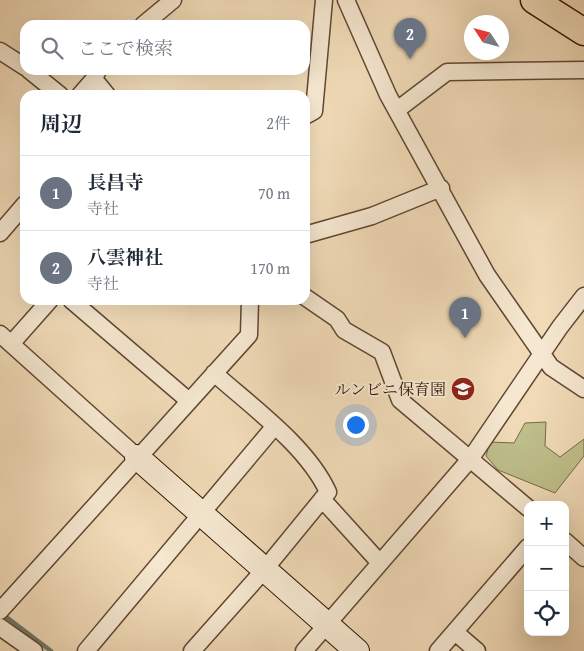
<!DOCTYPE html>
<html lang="ja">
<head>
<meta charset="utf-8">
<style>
	:root { --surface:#fff; --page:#f6f6f7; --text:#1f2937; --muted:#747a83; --line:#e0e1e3; --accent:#8f2418 }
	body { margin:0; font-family:"Gentium Book Plus","Noto Serif JP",serif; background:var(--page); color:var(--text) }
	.controls { position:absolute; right:15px; bottom:15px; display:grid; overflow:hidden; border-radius:10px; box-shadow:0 5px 20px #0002 }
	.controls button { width:45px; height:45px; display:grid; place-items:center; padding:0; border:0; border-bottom:1px solid var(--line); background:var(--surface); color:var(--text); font:25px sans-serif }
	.compass { position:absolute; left:464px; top:15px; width:45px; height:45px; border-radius:50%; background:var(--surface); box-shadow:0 5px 20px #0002; rotate:306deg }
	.you { position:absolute; left:355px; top:424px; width:18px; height:18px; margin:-12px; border:4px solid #fff; border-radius:50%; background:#1a73e8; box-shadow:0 0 0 8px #1a73e833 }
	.badge { display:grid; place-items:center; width:32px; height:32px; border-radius:50%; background:var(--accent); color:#fff; font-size:16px; font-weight:700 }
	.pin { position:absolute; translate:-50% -41px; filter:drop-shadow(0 1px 2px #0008) }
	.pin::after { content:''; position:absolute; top:26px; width:18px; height:15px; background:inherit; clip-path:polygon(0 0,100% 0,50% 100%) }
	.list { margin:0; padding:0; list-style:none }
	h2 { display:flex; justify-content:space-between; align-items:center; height:65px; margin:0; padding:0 20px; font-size:21px }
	h2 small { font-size:16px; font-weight:400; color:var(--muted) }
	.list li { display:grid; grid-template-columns:32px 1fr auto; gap:15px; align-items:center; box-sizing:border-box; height:75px; padding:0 20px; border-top:1px solid var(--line) }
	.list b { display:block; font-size:19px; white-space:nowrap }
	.list p { margin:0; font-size:16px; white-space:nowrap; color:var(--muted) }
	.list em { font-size:16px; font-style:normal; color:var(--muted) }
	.icon { flex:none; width:28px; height:28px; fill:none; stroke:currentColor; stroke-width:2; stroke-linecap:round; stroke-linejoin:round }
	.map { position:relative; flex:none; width:584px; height:651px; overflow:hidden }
	.search { position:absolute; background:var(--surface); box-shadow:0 5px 20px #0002; left:20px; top:20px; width:290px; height:55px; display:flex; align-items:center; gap:12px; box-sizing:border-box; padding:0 18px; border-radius:15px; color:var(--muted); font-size:19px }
	.panel { position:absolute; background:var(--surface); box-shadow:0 5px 20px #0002; left:20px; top:90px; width:290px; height:215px; border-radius:15px }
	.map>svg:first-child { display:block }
	.green { fill:#bebe8a; stroke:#776a48 }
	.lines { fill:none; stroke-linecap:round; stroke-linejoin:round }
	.stream { stroke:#707969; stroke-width:4.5 }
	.street-casing { stroke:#604732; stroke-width:19 }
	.secondary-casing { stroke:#301605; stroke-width:26 }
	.primary-casing { stroke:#301605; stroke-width:29 }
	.street { stroke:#f5e7d0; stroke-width:16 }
	.secondary { stroke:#f5e7d0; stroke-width:24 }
	.primary { stroke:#f0dab7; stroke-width:26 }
	.labels { text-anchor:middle; stroke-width:4; stroke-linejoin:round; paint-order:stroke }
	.poi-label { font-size:16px; fill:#301605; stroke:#f5e7d0; text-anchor:end }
</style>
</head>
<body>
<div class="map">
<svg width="584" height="651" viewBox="0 0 584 651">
	<rect width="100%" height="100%" fill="#f0dab7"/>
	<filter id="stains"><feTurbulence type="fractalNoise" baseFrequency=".004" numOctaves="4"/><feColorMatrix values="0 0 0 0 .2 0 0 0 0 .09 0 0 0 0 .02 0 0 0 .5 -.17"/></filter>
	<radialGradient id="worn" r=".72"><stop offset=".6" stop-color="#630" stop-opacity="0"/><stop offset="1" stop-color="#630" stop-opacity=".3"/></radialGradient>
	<path class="green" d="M 546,422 L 545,446 L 560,457 L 584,439 L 584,456 L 555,493 L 498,470 L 486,456 L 490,442 L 514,443 L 525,423 Z"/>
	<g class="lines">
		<path class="stream" d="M 1,613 L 51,651"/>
		<g class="street-casing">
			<path id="street" d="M 346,0 L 388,95 L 487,275 L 551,367 L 584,389
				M 143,25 L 173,0
				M 0,51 L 25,67
				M 29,70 L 60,95
				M 98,70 L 94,79 L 107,95
				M 80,95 L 94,79
				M 397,110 L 447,72 L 584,70
				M 305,116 L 314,111 L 324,0
				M 0,233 L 25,204
				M 305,235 L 372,216 L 441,188
				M 305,297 L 337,319 L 344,330 L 382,352 L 400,400 L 528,508
				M 71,300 L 189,401
				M 0,334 L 137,457
				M 11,344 L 50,300
				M 322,499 L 380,563
				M 565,541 L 584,558
				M 0,611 L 249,335 L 250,300
				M 0,627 L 34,651
				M 455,632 L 477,651
				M 86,651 L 274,427
				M 192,651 L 265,569 L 328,492 C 307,446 252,407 214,373
				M 304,651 L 471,458 L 560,327 L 584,296
				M 438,651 L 528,547"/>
		</g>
		<g class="secondary-casing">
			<path id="secondary" d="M 137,457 L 357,651"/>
		</g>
		<g class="primary-casing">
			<path id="primary" d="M 534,0 L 584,32"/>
		</g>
		<use href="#street" class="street"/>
		<use href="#secondary" class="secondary"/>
		<use href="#primary" class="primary"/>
	</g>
	<defs>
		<g id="school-disc" transform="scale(1.25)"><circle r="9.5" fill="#8f2418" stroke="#f5e7d0"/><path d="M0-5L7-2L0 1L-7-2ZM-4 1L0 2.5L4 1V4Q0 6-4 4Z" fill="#fff"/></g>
	</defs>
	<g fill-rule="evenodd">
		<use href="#school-disc" x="463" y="389"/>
	</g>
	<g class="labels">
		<g class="poi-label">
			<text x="446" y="395">ルンビニ保育園</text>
		</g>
	</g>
	<rect width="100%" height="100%" filter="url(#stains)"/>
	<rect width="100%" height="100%" fill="url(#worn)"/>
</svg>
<div class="controls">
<button>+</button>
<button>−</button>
<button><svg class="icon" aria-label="locate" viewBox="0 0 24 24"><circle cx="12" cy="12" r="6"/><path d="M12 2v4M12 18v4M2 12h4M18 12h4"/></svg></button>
</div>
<svg class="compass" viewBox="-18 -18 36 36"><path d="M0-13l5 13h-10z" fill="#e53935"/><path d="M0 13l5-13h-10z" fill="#747a83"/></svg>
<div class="you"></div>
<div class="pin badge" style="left:465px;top:338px;background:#6b7280">1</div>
<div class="pin badge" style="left:410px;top:59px;background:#6b7280">2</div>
<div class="search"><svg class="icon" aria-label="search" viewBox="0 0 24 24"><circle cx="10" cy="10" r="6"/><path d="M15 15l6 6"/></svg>ここで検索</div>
<section class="panel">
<h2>周辺<small>2件</small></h2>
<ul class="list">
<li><span class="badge" style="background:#6b7280">1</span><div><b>長昌寺</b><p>寺社</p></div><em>70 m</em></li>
<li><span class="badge" style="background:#6b7280">2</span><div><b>八雲神社</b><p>寺社</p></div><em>170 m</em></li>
</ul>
</section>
</div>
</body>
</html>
